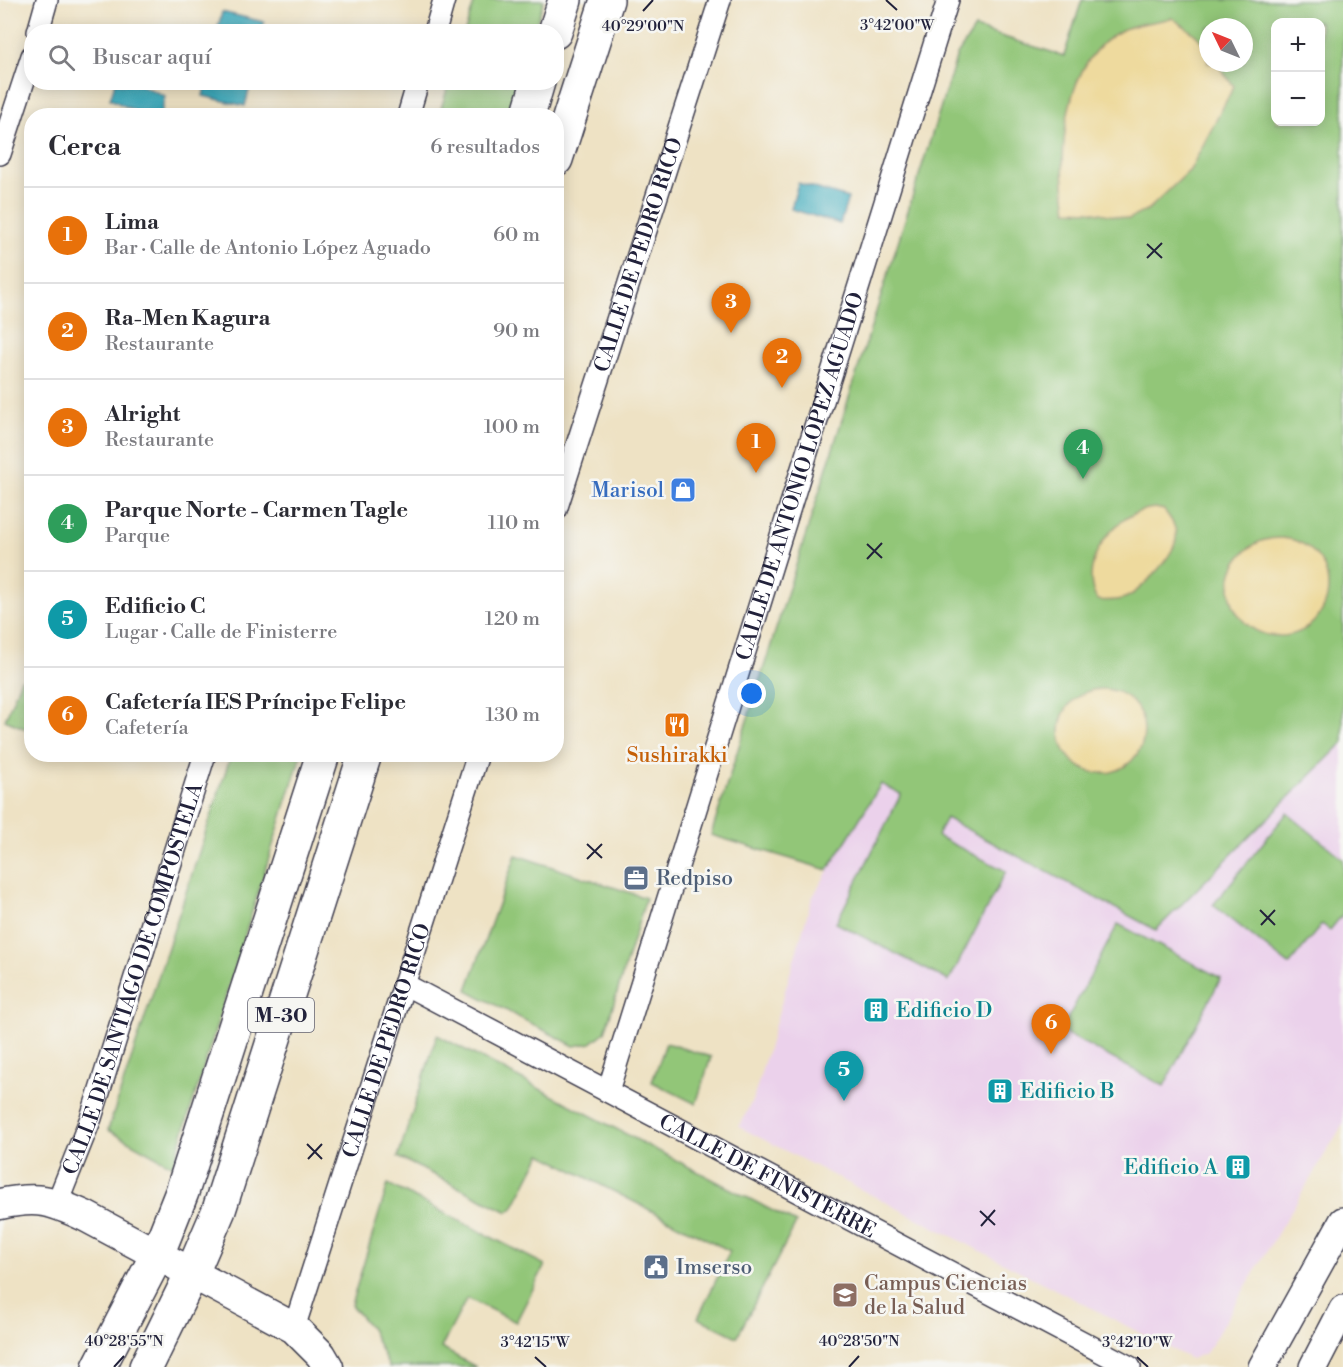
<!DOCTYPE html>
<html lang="es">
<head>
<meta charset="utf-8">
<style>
	:root { --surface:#fff; --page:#f7f7f7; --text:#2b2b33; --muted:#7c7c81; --line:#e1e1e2; --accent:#b45309 }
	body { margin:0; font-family:"Libre Bodoni",serif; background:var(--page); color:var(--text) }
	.controls { position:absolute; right:18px; top:18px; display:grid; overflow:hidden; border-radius:12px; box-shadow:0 3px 15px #0003 }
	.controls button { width:54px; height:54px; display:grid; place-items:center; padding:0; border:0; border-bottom:2px solid var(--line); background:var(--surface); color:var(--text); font:30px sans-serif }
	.compass { position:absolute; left:1199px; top:18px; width:54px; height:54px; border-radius:50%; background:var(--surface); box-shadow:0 3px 15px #0003; rotate:313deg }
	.you { position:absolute; left:752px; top:694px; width:21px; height:21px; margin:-15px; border:4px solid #fff; border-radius:50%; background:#1a73e8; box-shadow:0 0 0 9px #1a73e833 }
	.badge { display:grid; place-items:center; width:39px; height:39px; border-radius:50%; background:var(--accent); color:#fff; font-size:20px; font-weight:700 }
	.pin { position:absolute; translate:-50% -50px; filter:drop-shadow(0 2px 3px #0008) }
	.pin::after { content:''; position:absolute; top:32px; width:21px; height:18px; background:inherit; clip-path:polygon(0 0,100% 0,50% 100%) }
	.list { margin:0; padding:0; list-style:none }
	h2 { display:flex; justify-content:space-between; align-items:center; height:78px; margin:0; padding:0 24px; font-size:26px }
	h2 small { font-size:20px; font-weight:400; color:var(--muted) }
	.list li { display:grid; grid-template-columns:39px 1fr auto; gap:18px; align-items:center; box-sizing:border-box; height:96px; padding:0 24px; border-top:2px solid var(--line) }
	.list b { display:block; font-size:22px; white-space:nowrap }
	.list p { margin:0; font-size:20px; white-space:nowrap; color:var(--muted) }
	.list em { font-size:20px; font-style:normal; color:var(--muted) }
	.icon { flex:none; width:33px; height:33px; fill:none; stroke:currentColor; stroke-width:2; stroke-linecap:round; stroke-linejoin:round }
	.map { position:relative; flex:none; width:1343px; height:1367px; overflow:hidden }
	.search { position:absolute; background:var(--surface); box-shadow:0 3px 15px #0003; left:24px; top:24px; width:540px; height:66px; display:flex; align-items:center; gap:15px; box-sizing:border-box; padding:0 21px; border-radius:24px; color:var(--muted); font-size:22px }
	.panel { position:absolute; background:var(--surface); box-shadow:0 3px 15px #0003; left:24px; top:108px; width:540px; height:654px; border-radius:24px }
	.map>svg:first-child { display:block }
	.built { fill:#ebd1eb }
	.green { fill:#92c678; stroke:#5a745a; stroke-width:1.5; fill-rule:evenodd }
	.sand { fill:#eeda9e; stroke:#887e6c; stroke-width:1.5 }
	.water { fill:#3daabc; stroke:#30667c; stroke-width:1.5 }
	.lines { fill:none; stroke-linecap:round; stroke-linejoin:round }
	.minor-casing { stroke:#413f50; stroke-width:24 }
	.tertiary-casing { stroke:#413f50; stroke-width:30 }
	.secondary-casing { stroke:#413f50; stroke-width:33 }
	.trunk-casing { stroke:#413f50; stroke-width:36 }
	.minor { stroke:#fff; stroke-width:21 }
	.tertiary { stroke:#fff; stroke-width:27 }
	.secondary { stroke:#fff; stroke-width:30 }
	.trunk { stroke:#fff; stroke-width:33 }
	.ticks { fill:none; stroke:#22223b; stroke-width:2 }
	.labels { text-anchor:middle; stroke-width:5; stroke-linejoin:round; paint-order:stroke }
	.shield { fill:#f6f6f2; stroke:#626272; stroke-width:1.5 }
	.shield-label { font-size:20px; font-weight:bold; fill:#22223b }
	.street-label { font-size:21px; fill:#22223b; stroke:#f6f6f2 }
	.shop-label { font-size:21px; fill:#366cbe; stroke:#f6f6f2; text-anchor:end }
	.food-label { font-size:21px; fill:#c56008; stroke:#f6f6f2 }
	.service-label { font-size:21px; fill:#4e5e75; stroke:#f6f6f2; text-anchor:start }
	.culture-label { font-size:21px; fill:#0d838f; stroke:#f6f6f2; text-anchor:start }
	.education-label { font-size:21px; fill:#785e54; stroke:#f6f6f2; text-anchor:start }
	.ticks-label { font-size:15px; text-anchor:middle; fill:#22223b; stroke:#f6f6f2; stroke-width:5; stroke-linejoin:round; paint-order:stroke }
</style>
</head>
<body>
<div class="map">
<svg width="1343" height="1367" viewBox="0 0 1343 1367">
	<rect width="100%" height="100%" fill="#f6f6f2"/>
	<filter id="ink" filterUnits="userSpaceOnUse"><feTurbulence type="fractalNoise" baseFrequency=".0167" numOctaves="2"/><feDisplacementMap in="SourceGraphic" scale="12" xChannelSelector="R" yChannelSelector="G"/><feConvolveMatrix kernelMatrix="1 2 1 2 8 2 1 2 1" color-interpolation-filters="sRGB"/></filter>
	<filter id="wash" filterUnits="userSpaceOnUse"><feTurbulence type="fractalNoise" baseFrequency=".008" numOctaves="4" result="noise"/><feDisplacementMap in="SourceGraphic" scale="24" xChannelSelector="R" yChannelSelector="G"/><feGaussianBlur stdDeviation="1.35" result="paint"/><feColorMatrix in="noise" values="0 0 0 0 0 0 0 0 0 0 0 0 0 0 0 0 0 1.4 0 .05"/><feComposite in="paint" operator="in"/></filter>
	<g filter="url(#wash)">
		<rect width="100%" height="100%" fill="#eee2c4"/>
		<path class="built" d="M 1343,743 L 1343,1124 L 1206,1353 L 1191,1359 L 739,1127 L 754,1097 L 812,898 L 881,783 L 1156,930 Z"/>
		<path class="green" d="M 475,0 L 544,0 L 534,31 L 465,31 Z
			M 1082,0 L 1343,0 L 1343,743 L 1156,930 L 946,818 L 937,836 L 1006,871 L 949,981 L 836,923 L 901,794 L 881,784 L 828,870 L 711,835 L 957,55 L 975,28 L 1064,56 ZM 1276,22 L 1320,22 L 1320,122 L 1276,122 ZM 1208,27 L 1244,27 L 1244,63 L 1208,63 Z
			M 449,83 L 449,82 L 517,83 L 507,115 L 439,115 Z
			M 21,679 L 31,683 L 31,731 L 5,720 Z
			M 231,755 L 301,755 L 173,1166 L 108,1130 Z
			M 1287,813 L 1343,859 L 1343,914 L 1330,930 L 1322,924 L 1289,965 L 1213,905 Z
			M 516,855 L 646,898 L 605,1032 L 591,1043 L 574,1046 L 467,990 Z
			M 1118,924 L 1221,978 L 1164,1086 L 1061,1031 Z
			M 437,1035 L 796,1223 L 737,1337 L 698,1318 L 730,1251 L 541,1154 L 513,1208 L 508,1212 L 398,1157 Z
			M 666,1043 L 711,1057 L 696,1104 L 652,1082 Z
			M 388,1184 L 545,1265 L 516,1322 L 467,1298 L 441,1348 L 476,1367 L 389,1367 L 371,1329 L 351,1305 Z"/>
		<path class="sand" d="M 1172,18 C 1190,30 1208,39 1208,63 L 1216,63 L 1234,86 L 1190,170 L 1149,209 L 1129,219 L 1090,211 L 1067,210 C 1058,154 1062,60 1122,30 C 1136,23 1156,22 1172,18 Z
			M 1155,508 L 1164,510 C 1170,518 1178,528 1176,539 C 1174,556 1140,592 1125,598 C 1116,601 1106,601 1097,600 C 1076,563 1115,511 1155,508 Z
			M1230 587a49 49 0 1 1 98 0a49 49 0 1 1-98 0Z
			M1060 731a42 42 0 1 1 84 0a42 42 0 1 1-84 0Z"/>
		<path class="water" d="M 222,12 L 264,22 L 262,31 L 217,31 Z
			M 115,83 L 141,85 L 165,96 L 161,114 L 135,111 L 110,99 Z
			M 206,83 L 251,83 L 245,106 L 203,96 Z
			M 798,183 L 848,198 L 840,224 L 791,209 Z"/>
	</g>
	<g filter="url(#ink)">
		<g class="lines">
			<g class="minor-casing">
				<g id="minor">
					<path d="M 38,32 L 47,0"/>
					<path d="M 435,32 L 444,0"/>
					<path d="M 408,116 L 418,82"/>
					<path d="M 0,154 L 32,56"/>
					<path id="s1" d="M 556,510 L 720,0"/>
					<path id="s2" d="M 404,984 L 1130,1367"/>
					<path id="s3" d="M 608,1091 L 948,0"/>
					<path id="s4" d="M 57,1203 L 91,1118 L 205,754"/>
					<path id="s5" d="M 294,1328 L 478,754"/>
				</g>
			</g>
			<g class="tertiary-casing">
				<path id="tertiary" d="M 1262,1367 L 1343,1221
					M 1313,1367 L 1343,1309"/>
			</g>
			<g class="secondary-casing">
				<path id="secondary" d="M 0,1204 C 38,1196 50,1200 85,1216 L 294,1328 L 321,1355 L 328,1367"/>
			</g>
			<g class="trunk-casing">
				<path id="trunk" d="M 555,32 L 565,0
					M 528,116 L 538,82
					M 556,159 L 607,0
					M 99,1367 L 157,1255 L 182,1192 L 323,754
					M 146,1367 L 192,1273 L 219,1210 L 365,754"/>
			</g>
			<use href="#minor" class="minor"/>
			<use href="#tertiary" class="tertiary"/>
			<use href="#secondary" class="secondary"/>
			<use href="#trunk" class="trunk"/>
		</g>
	</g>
	<path class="ticks" d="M 886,0 L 897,10M 643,11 L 653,0M 1147,244 L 1162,258M 1147,258 L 1162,243M 867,544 L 882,558M 867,559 L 882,543M 587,844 L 602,858M 587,859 L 602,844M 1260,910 L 1275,925M 1261,925 L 1275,910M 307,1144 L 322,1159M 308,1159 L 322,1144M 980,1211 L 995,1225M 981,1226 L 995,1210M 535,1357 L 546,1367M 1137,1357 L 1148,1367M 114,1367 L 124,1356M 849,1367 L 859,1356"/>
	<defs>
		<g id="shop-square" transform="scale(1.35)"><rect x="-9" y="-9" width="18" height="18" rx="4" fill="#3f7fe0" stroke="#f6f6f2"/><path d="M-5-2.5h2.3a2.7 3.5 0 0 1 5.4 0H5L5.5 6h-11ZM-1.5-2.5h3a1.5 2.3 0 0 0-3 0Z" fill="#fff"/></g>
		<g id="restaurant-square" transform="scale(1.35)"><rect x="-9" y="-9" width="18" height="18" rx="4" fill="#e8710a" stroke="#f6f6f2"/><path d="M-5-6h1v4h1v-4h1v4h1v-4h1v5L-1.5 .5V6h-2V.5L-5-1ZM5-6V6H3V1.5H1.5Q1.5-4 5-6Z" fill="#fff"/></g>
		<g id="office-square" transform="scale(1.35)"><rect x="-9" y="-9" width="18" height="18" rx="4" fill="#5c6f8a" stroke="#f6f6f2"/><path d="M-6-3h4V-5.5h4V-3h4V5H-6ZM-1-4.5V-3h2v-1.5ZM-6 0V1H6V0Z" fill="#fff"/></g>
		<g id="building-square" transform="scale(1.35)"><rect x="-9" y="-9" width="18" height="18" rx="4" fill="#0f9aa8" stroke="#f6f6f2"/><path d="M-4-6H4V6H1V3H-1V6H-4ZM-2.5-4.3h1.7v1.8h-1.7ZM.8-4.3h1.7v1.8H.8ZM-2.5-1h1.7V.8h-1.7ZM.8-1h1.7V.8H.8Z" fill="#fff"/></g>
		<g id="civic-square" transform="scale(1.35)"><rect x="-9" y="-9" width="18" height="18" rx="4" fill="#5c6f8a" stroke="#f6f6f2"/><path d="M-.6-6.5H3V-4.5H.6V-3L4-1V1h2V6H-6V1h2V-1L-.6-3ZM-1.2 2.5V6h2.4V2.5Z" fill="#fff"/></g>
		<g id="university-square" transform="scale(1.35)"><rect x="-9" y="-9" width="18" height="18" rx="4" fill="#8d6e63" stroke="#f6f6f2"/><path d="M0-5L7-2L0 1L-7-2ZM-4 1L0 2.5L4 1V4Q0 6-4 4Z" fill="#fff"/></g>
	</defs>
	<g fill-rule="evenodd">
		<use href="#shop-square" x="683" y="490"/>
		<use href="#restaurant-square" x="677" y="725"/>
		<use href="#office-square" x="636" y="878"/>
		<use href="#building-square" x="876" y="1010"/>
		<use href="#building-square" x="1000" y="1091"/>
		<use href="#building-square" x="1238" y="1167"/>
		<use href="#civic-square" x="656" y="1267"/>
		<use href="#university-square" x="845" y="1295"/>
	</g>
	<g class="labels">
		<rect class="shield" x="248" y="998" width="66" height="34" rx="4.5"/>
		<g class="shield-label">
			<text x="281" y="1022">M-30</text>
		</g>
		<g class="street-label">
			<text dy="7" stroke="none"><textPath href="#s1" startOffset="268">CALLE DE PEDRO RICO</textPath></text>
			<text dy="7" stroke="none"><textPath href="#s3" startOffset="644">CALLE DE ANTONIO LÓPEZ AGUADO</textPath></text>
			<text dy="7" stroke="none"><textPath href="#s4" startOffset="237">CALLE DE SANTIAGO DE COMPOSTELA</textPath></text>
			<text dy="7" stroke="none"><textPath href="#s5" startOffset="302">CALLE DE PEDRO RICO</textPath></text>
			<text dy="7" stroke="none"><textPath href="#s2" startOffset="411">CALLE DE FINISTERRE</textPath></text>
		</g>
		<g class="shop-label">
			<text x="664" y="497">Marisol</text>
		</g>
		<g class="food-label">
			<text x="677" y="762">Sushirakki</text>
		</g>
		<g class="service-label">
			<text x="656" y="885">Redpiso</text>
			<text x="676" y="1274">Imserso</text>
		</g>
		<g class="culture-label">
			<text x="896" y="1017">Edificio D</text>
			<text x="1020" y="1098">Edificio B</text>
			<text x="1218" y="1174" text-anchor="end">Edificio A</text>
		</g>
		<g class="education-label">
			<text x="864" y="1290">Campus Ciencias<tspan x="864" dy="24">de la Salud</tspan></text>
		</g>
	</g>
	<g class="ticks-label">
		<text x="897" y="30">3°42'00"W</text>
		<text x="643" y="31">40°29'00"N</text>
		<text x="124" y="1346">40°28'55"N</text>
		<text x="859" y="1346">40°28'50"N</text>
		<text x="535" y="1347">3°42'15"W</text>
		<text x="1137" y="1347">3°42'10"W</text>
	</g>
</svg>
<div class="controls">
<button>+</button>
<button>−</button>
</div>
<svg class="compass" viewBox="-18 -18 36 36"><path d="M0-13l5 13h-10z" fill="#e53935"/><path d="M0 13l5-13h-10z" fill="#7c7c81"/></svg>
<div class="you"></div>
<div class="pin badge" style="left:756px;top:473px;background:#e8710a">1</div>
<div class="pin badge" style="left:782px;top:388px;background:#e8710a">2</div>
<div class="pin badge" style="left:731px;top:333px;background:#e8710a">3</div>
<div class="pin badge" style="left:1083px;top:479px;background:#2e9e5b">4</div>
<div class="pin badge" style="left:844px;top:1101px;background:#0f9aa8">5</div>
<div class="pin badge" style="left:1051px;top:1054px;background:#e8710a">6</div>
<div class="search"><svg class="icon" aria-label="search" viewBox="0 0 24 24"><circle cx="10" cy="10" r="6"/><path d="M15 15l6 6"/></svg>Buscar aquí</div>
<section class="panel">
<h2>Cerca<small>6 resultados</small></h2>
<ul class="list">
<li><span class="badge" style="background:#e8710a">1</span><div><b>Lima</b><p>Bar · Calle de Antonio López Aguado</p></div><em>60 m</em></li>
<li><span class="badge" style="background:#e8710a">2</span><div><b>Ra-Men Kagura</b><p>Restaurante</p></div><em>90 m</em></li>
<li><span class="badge" style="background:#e8710a">3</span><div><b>Alright</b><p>Restaurante</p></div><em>100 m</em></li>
<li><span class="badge" style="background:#2e9e5b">4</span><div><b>Parque Norte - Carmen Tagle</b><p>Parque</p></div><em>110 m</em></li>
<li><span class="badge" style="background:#0f9aa8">5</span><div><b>Edificio C</b><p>Lugar · Calle de Finisterre</p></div><em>120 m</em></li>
<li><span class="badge" style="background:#e8710a">6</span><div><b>Cafetería IES Príncipe Felipe</b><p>Cafetería</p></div><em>130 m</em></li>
</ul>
</section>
</div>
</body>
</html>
